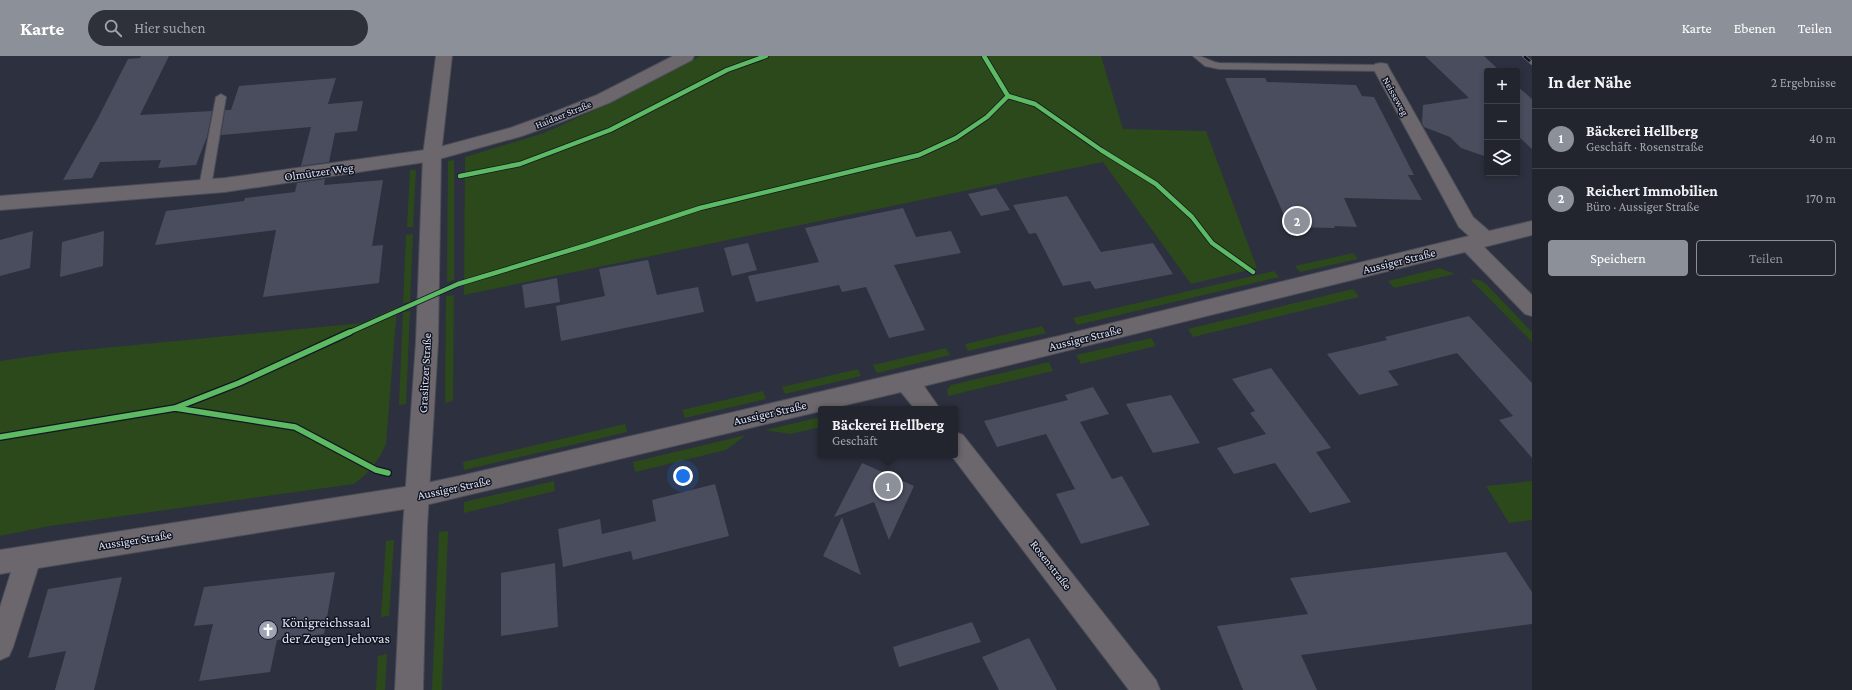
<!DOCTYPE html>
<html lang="de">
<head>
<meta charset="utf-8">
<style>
	:root { --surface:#22242e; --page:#2e303a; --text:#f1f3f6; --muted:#a2a4aa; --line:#3f414a; --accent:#8c9099 }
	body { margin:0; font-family:"Crimson Pro",serif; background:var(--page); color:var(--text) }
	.controls { position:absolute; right:12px; top:12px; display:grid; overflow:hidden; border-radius:4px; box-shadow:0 2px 6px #0003 }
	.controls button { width:36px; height:36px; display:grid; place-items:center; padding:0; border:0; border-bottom:1px solid var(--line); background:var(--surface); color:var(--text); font:20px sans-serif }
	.you { position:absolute; left:683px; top:420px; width:14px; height:14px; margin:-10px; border:3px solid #fff; border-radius:50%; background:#1a73e8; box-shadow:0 0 0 6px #1a73e833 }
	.badge { display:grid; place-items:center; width:26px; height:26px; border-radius:50%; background:var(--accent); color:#fff; font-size:13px; font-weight:700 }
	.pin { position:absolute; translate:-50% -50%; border:2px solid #fff; box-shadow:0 1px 4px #0006 }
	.popup { position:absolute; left:818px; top:350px; width:140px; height:52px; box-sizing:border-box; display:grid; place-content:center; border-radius:4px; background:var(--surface); filter:drop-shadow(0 1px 3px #0005); font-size:13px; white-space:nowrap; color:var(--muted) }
	.popup b { font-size:15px; color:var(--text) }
	.popup::after { content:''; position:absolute; left:50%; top:100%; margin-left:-8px; border:8px solid transparent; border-top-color:var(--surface) }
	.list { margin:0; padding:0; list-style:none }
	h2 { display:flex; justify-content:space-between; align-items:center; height:52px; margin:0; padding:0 16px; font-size:17px }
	h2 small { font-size:13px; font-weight:400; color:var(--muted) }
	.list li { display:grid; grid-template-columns:26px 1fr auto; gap:12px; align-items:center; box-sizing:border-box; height:60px; padding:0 16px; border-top:1px solid var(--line) }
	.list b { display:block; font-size:15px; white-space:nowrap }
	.list p { margin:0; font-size:13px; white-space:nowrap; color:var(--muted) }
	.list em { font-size:13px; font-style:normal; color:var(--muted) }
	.actions { display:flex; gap:8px; padding:12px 16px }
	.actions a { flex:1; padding:9px 0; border:1px solid var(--accent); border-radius:4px; text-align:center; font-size:14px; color:var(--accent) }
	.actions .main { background:var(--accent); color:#fff }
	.icon { flex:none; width:22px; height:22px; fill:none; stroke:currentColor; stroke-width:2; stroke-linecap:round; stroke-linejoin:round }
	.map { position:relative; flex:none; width:1532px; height:634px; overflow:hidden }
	header { display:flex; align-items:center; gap:24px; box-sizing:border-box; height:56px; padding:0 20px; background:var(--accent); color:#fff }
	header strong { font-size:19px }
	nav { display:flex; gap:22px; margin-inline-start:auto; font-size:14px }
	.search { width:280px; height:36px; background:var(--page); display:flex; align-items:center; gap:10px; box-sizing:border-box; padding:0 14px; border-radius:22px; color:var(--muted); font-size:15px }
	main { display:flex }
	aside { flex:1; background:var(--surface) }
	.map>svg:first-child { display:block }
	.green { fill:#2b491b }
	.building { fill:#494d5e }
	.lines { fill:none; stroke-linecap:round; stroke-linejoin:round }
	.service-casing { stroke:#4b4d59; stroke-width:2 }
	.minor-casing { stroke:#4b4d59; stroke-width:2 }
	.tertiary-casing { stroke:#4b4d59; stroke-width:2 }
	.service { fill:#6b676c; fill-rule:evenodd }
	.minor { fill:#6b676c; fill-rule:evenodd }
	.tertiary { fill:#6b676c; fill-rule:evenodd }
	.rail-casing { stroke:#686770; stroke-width:4 }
	.rail { stroke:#121521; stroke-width:2.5; stroke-dasharray:8; stroke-linecap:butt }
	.cycleway-far1-casing { stroke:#121521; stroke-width:6 }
	.cycleway-casing { stroke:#121521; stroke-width:8 }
	.cycleway-far1 { stroke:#5cba63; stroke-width:4.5 }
	.cycleway { stroke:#5cba63; stroke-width:5.5 }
	.labels { text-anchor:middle; stroke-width:3; stroke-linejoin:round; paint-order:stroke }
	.far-street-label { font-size:10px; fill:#dde2f3; stroke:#121521 }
	.street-label { font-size:12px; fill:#dde2f3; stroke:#121521 }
	.near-poi-label { font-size:14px; fill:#dde2f3; stroke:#121521; text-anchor:start }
</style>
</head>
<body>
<header>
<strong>Karte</strong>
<div class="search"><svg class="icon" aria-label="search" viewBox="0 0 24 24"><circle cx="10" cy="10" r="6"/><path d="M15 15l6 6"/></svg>Hier suchen</div>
<nav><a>Karte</a><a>Ebenen</a><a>Teilen</a></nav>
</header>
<main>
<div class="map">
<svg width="1532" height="634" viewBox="0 0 1532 634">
	<rect width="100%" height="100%" fill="#2d303e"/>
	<path class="green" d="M 700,0 L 1101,0 L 1123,73 L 1206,75 L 1257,212 L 1191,228 L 1103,106 L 464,239 L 465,101 L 544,77 L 619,43 Z
		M 454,104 L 454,224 L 447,226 L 448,105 Z
		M 410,114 L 416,114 L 413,171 L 407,171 Z
		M 413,178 L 410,246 L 403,247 L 406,179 Z
		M 1353,197 L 1358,203 L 1300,216 L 1295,210 Z
		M 1440,212 L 1455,218 L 1394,232 L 1388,225 Z
		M 1274,215 L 1279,221 L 1077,269 L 1073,262 Z
		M 1470,223 L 1480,224 L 1486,228 L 1532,276 L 1532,286 Z
		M 1353,233 L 1359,241 L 1193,281 L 1188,273 Z
		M 454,239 L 453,345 L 445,347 L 446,240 Z
		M 397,251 L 386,388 C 380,403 368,418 354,428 L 50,470 L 0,480 L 0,305 L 62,296 L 362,267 Z
		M 410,255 L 406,348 L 399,349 L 403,256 Z
		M 1042,270 L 1046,277 L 968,295 L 965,288 Z
		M 1151,282 L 1156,290 L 1081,308 L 1076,299 Z
		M 946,292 L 950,299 L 877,317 L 873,309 Z
		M 1049,306 L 1053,315 L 948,340 L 947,334 L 951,329 Z
		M 858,313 L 861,320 L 785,338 L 782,331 Z
		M 763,335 L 766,343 L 685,362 L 682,354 Z
		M 821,361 L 821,371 L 790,378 L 765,374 Z
		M 625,368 L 627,376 L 464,414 L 463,406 Z
		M 746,379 L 726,394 L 635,416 L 633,406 Z
		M 554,425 L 555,435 L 464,457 L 464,446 Z
		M 1532,425 L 1532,464 L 1509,467 L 1486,430 Z
		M 448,475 L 442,634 L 432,634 L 439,476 Z
		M 394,484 L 389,560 L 381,561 L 386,485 Z
		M 387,598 L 385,634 L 376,634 L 378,600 Z"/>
	<path class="building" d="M 141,0 L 169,0 L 140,59 L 212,55 L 207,81 L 196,109 L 158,112 L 161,104 L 100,106 L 92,122 L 63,124 L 98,62 L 128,3 L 140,2 Z
		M 1425,0 L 1484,0 L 1500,15 L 1487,15 L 1487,101 L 1461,92 L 1450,81 L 1424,71 L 1422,67 L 1423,49 L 1469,42 Z
		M 336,22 L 328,48 L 363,45 L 357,75 L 335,77 L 329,106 L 301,110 L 311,71 L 221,79 L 225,54 L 231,54 L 239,30 Z
		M 1225,22 L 1265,22 L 1267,26 L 1356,29 L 1362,40 L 1374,41 L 1414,119 L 1408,119 L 1422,144 L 1344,142 L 1357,171 L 1334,170 L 1335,172 L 1289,171 Z
		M 1517,30 L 1532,43 L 1532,93 L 1517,79 Z
		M 325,123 L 324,129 L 383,124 L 372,190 L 383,189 L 379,227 L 263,241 L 276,174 L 155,189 L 166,155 L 244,145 L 245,142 L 295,136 L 297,127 Z
		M 996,132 L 1010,154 L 981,160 L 968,138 Z
		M 1067,140 L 1101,196 L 1153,187 L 1173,218 L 1095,233 L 1090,225 L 1063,230 L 1036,177 L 1029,178 L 1013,149 Z
		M 903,152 L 916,181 L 951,175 L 961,197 L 894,209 L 925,274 L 889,282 L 866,231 L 842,236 L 839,229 L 756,246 L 748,220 L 819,206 L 805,172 Z
		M 33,175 L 30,212 L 0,220 L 0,184 Z
		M 104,175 L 103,210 L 60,221 L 62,186 Z
		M 748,187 L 757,214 L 732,220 L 724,192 Z
		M 648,204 L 657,239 L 698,231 L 704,256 L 561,285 L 556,250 L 605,240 L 599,213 Z
		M 557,222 L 560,246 L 525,252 L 522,229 Z
		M 1469,260 L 1532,327 L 1532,402 L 1499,364 L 1513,360 L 1457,297 L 1388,315 L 1399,329 L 1359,339 L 1327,298 L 1387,284 L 1385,281 Z
		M 1271,312 L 1331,392 L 1316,396 L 1351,446 L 1310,457 L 1275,407 L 1234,418 L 1217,392 L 1266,378 L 1250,357 L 1255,355 L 1232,323 Z
		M 1093,331 L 1109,358 L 1080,366 L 1112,423 L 1122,420 L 1150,469 L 1081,488 L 1056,438 L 1075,433 L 1046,378 L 997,391 L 984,365 L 1068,344 L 1065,339 Z
		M 1171,339 L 1200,387 L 1153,397 L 1126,348 Z
		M 862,407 L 914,430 L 889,484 L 874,446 L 834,461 Z
		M 715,428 L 729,480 L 633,504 L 631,495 L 563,511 L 558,473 L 600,463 L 602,478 L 656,465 L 652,444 Z
		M 842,461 L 861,519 L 823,500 Z
		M 1506,496 L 1532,536 L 1532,568 L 1301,599 L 1317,634 L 1243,634 L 1217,570 L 1308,558 L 1290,522 Z
		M 555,507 L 558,571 L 501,580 L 501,517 Z
		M 335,516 L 324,578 L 277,584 L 270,616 L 199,625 L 213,568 L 194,570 L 204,531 Z
		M 122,521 L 94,634 L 55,634 L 66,595 L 28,602 L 48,533 Z
		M 972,566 L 981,586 L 899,611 L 893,591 Z
		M 1029,582 L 1057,634 L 999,634 L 982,601 Z"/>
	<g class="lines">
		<g class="service-casing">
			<path id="service" d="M 1193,0 C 1207,0 1207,5 1219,7 L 1381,9 L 1386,12 L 1381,15 L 1219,13 L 1205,10 Z
				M 221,38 L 226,41 L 211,131 L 205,135 L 199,131 L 216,41 Z"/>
		</g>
		<g class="minor-casing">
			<path id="minor" d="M 673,0 L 694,0 L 692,4 L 609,47 L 561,66 L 522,80 L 432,105 L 225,136 L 0,154 L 0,140 L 225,122 L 432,93 L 510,72 L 549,58 L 597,39 Z
				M 1381,7 L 1387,8 L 1389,12 L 1473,161 L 1489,175 L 1532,165 L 1532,179 L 1484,191 L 1532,239 L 1532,260 L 1525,258 L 1465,196 L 924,330 L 940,353 L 915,353 L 901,336 L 829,353 L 821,353 L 821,355 L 417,451 L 38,512 L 13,591 L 9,600 L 0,604 L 0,551 L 11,516 L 0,518 L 0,494 L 417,429 L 464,419 L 1059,280 L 1469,180 L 1459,171 L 1373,12 L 1375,8 Z
				M 955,376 L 963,379 L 1156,624 L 1160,634 L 1129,634 L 951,399 L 955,399 Z"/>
		</g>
		<g class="tertiary-casing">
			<path id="tertiary" d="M 436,0 L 452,0 L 441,99 L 438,286 L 427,471 L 423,634 L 395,634 L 403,471 L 416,286 L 423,99 Z"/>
		</g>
		<use href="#service" class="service"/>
		<use href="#minor" class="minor"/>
		<use href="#tertiary" class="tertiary"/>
		<g class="rail-casing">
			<path id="rail" d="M 1524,0 L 1532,7"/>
		</g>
		<use href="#rail" class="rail"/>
		<g class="cycleway-far1-casing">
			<path id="cycleway-far1" d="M 984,0 L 1008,40 L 1035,48 L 1101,94 L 1156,128 L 1192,161 L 1212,187 L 1253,216
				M 460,120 L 520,108 L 610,74 L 727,14 L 766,0
				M 348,277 L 458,228 L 587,189 L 700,152 L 919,99 L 956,82 L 987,61 L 1008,40"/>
		</g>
		<g class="cycleway-casing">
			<path id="cycleway" d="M 175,352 L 295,371 L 376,414 L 388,417
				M 0,381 L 175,352 L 239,327 L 350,276"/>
		</g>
		<use href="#cycleway-far1" class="cycleway-far1"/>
		<use href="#cycleway" class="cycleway"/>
	</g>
	<defs>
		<g id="church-disc" transform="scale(1)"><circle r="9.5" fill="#9fa4b4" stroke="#121521"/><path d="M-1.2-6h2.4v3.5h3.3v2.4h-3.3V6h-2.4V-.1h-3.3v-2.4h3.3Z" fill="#fff"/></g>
	</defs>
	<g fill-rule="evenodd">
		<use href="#church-disc" x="268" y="574"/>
	</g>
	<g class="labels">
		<g class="far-street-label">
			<text transform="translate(1396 40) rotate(61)" y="4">Neisseweg</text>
			<text transform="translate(563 58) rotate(-22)" y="4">Haidaer Straße</text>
		</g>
		<g class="street-label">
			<text transform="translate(319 116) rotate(-8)" y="4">Olmützer Weg</text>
			<text transform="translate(1399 205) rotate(-14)" y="4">Aussiger Straße</text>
			<text transform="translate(1085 282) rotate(-14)" y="4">Aussiger Straße</text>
			<text transform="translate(425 317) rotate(-87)" y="4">Graslitzer Straße</text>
			<text transform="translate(770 357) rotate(-13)" y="4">Aussiger Straße</text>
			<text transform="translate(454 432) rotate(-12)" y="4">Aussiger Straße</text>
			<text transform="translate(135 484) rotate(-9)" y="4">Aussiger Straße</text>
			<text transform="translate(1051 509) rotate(52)" y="4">Rosenstraße</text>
		</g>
		<g class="near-poi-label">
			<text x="282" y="571">Königreichssaal<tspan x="282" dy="16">der Zeugen Jehovas</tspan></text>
		</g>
	</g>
</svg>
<div class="controls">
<button>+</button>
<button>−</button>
<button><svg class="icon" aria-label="layers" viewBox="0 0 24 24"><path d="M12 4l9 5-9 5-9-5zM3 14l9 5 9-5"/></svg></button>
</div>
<div class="you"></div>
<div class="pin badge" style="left:888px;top:430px">1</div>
<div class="popup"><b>Bäckerei Hellberg</b>Geschäft</div>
<div class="pin badge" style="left:1297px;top:165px">2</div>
</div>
<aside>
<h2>In der Nähe<small>2 Ergebnisse</small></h2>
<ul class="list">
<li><span class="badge">1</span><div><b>Bäckerei Hellberg</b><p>Geschäft · Rosenstraße</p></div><em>40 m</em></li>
<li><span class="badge">2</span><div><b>Reichert Immobilien</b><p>Büro · Aussiger Straße</p></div><em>170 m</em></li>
</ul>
<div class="actions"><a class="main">Speichern</a><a>Teilen</a></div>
</aside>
</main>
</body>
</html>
